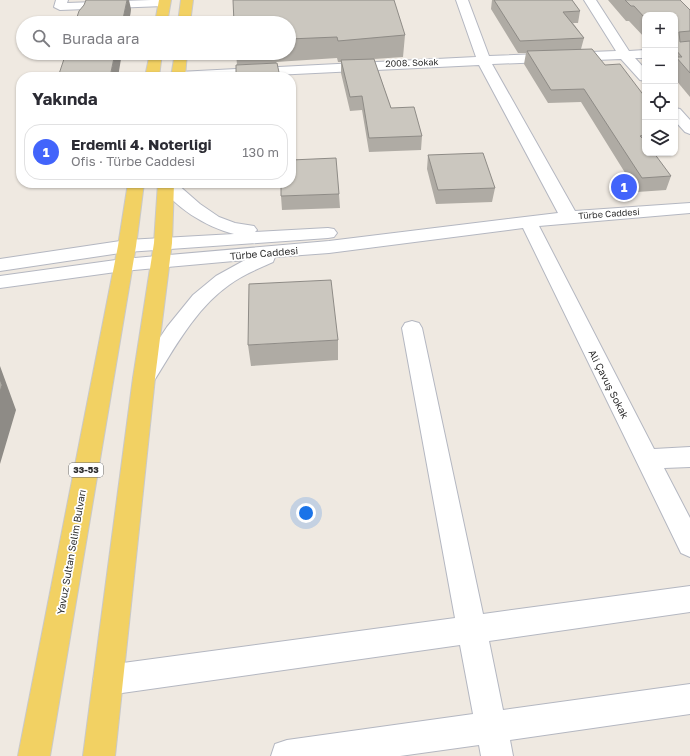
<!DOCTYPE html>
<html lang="tr">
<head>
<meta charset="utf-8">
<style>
	:root { --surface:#fff; --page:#f2f2f3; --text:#2b2b33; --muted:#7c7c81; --line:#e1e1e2; --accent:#4264fb }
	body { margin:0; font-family:"Golos Text",sans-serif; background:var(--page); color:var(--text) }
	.controls { position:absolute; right:12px; top:12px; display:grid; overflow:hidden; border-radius:8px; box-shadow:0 1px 3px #0004 }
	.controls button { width:36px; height:36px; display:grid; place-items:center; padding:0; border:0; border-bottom:1px solid var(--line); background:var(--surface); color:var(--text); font:20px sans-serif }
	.you { position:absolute; left:306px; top:513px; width:14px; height:14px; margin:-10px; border:3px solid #fff; border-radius:50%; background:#1a73e8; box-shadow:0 0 0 6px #1a73e833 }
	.badge { display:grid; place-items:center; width:26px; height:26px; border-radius:50%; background:var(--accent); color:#fff; font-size:13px; font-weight:700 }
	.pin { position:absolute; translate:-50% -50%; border:2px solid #fff; box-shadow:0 1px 4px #0006 }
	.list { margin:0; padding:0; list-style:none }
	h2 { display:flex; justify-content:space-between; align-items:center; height:52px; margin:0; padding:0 16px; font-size:17px }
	h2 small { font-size:13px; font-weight:400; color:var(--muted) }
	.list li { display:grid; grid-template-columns:26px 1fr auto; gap:12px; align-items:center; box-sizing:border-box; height:56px; margin:0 8px 8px; padding:0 8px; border:1px solid var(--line); border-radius:16px }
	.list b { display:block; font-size:15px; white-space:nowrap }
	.list p { margin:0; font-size:13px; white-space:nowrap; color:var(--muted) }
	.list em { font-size:13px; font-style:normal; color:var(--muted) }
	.icon { flex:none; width:22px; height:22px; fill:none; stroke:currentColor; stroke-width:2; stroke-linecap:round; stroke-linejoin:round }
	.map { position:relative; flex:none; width:690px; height:756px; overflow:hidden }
	.search { position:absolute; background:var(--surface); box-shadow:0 1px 3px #0004; left:16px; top:16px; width:280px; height:44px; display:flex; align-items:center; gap:10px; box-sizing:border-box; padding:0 14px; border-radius:22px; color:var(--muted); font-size:15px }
	.panel { position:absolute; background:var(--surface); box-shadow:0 1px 3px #0004; left:16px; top:72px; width:280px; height:116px; border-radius:16px }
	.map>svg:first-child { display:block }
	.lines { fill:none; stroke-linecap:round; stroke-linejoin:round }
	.minor-casing { stroke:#b4b7c1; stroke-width:2 }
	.major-casing { stroke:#c9c9c9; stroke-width:2 }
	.minor { fill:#fff; fill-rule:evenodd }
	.major { fill:#f2d163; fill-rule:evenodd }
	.wall { fill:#afaba4 }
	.shaded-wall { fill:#8e8b86 }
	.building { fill:#cbc7bf; stroke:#8e8b86 }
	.labels { text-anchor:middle; stroke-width:3.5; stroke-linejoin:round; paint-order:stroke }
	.far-street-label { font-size:9px; fill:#2e2e2e; stroke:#fff }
	.shield { fill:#fff; stroke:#6d6d6d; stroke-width:1 }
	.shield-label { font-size:9px; font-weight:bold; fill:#2e2e2e }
	.street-label { font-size:10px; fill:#2e2e2e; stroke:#fff }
</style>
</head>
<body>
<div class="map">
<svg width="690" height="756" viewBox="0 0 690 756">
	<rect width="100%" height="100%" fill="#efe9e1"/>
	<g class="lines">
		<g class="minor-casing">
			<path id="minor" d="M 56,0 L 68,0 L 67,3 L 151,0 L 166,0 L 170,3 L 164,6 L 60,10 L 54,7 Z
				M 456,0 L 468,0 L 489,56 L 616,51 L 584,0 L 596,0 L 629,51 L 645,50 L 645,58 L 635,58 L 645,69 L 645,81 L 640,80 L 621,59 L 492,64 L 575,211 L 690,203 L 690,213 L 539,226 L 654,449 L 690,447 L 690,467 L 664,468 L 690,518 L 690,557 L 681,553 L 523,228 L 329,253 L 275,257 L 273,262 C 258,269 242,275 229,285 C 195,309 174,349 152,384 L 144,386 L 136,384 L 133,378 L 167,327 L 193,295 L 216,276 L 245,260 L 123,271 L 0,288 L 0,276 L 123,259 L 329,241 L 558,213 L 479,65 L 231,77 L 171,76 L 173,73 L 178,72 L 476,57 Z
				M 675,108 L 680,109 L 690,120 L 690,134 L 685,132 L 675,121 Z
				M 158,183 L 176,183 L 200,204 L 219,217 L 235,223 L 254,226 L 257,230 L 255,232 L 328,228 L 334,229 L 337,233 L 334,237 L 328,238 L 127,252 L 0,271 L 0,259 L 127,240 L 234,234 C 206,227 174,207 158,183 Z
				M 412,321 L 419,323 L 422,328 L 483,614 L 690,586 L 690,612 L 489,641 L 503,710 L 690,684 L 690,714 L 510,740 L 513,756 L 481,756 L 479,745 L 400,756 L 271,756 L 275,744 L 287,740 L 473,714 L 460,645 L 108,695 L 97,691 L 93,680 L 97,669 L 108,665 L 455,618 L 402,328 L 405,323 Z"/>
		</g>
		<g class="major-casing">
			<path id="major" d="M 159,0 L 171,0 L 167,23 L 155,23 Z
				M 181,0 L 193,0 L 190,23 L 178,23 Z
				M 150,53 L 162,53 L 159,77 L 145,77 Z
				M 175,53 L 187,53 L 185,77 L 171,77 Z
				M 128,183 L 144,183 L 136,246 L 50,756 L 18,756 L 118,246 Z
				M 158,183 L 174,183 L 172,243 L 155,378 L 115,756 L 83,756 L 133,378 L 154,243 Z"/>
		</g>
		<use href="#minor" class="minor"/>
		<use href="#major" class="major"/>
	</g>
	<path class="wall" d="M 492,0 L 572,0 L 580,11 L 578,23 L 573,23 L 584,38 L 581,49 L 605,65 L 645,97 L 645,153 L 671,176 L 666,190 L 637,192 L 581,102 L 548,103 L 524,64 L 526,53 L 518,53 L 491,9 Z
		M 608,0 L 680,0 L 690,10 L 690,97 L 675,79 L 675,15 L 645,15 L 645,38 L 629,21 L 626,21 Z
		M 131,9 L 129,23 L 75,23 Z
		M 289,23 L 405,35 L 403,57 L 374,59 L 391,108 L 422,136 L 421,150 L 369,152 L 362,110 L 350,111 L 341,73 L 341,62 L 338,62 L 337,58 L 276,62 L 276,63 L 237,65 L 236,53 L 289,53 Z
		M 428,155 L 495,188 L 492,202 L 436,204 L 427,169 Z
		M 339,194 L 340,208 L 282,210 L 281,196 Z
		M 338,340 L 338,360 L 251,366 L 248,345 Z"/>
	<path class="shaded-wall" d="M 127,0 L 129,0 L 131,9 L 129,23 L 124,23 L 123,19 Z
		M 115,53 L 122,53 L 118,77 L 110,77 Z
		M 0,366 L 16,410 L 0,464 Z"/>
	<path class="building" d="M 86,0 L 127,0 L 123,19 L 122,19 L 121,23 L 75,23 L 79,11 L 84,5 Z
		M 233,0 L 394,0 L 405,35 L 338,41 L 337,37 L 289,39 L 289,23 L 234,23 Z
		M 494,0 L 572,0 L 580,11 L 563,12 L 584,38 L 520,41 Z
		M 625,0 L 680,0 L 690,10 L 690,31 L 679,32 L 680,42 L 690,41 L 690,73 L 676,57 L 682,57 L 675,49 L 675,15 L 645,15 L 645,18 L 634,6 L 631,6 Z
		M 592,49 L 605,65 L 620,64 L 645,97 L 645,135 L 640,136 L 645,141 L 645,153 L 654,153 L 671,176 L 642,178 L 584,89 L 551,90 L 527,51 Z
		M 66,53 L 115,53 L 110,77 L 58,77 Z
		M 374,59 L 391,108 L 414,107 L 422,136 L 369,138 L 362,96 L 350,97 L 341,60 Z
		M 277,63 L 280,77 L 236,77 L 236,65 Z
		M 483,153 L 495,188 L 438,190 L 428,155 Z
		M 336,158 L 339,194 L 281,196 L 281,183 L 291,183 L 291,160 Z
		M 331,280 L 338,340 L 248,345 L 249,284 Z
		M 0,379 L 2,385 L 0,392 Z"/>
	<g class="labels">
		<g class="far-street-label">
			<text transform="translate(412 63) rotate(-2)" y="3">2008. Sokak</text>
			<text transform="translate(609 214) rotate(-4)" y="3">Türbe Caddesi</text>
		</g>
		<rect class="shield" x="69" y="463" width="34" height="14" rx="3"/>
		<g class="shield-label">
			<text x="86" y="473">33-53</text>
		</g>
		<g class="street-label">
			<text transform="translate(264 253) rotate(-5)" y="4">Türbe Caddesi</text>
			<text transform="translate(609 384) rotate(63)" y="4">Ali Çavuş Sokak</text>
			<text transform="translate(71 552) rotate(-80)" y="4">Yavuz Sultan Selim Bulvarı</text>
		</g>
	</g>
</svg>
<div class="controls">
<button>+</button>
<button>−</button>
<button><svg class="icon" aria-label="locate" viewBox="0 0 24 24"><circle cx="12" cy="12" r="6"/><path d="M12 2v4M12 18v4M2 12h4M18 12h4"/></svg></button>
<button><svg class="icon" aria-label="layers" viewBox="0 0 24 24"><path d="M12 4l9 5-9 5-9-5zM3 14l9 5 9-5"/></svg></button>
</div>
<div class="you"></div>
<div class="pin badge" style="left:624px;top:187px">1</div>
<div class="search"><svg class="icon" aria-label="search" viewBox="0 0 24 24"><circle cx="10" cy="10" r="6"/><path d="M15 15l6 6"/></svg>Burada ara</div>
<section class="panel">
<h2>Yakında<small></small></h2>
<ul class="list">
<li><span class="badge">1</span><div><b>Erdemli 4. Noterliği</b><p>Ofis · Türbe Caddesi</p></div><em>130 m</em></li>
</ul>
</section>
</div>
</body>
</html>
